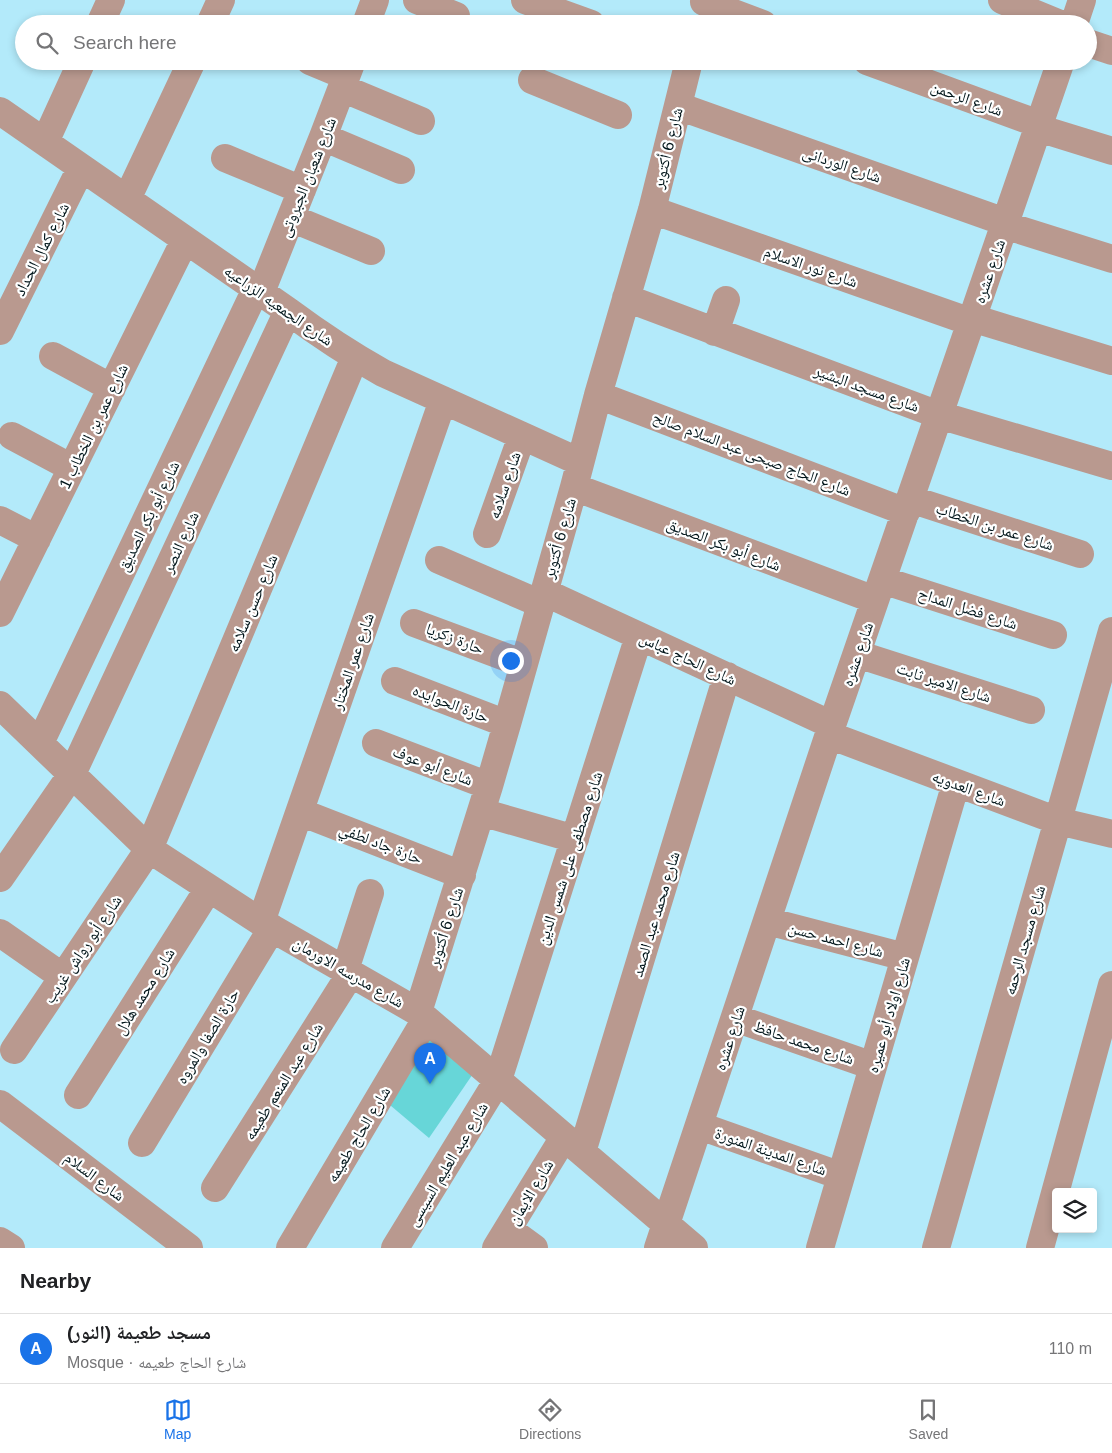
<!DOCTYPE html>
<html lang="en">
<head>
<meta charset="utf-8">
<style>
	:root { --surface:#fff; --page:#f2f2f2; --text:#202124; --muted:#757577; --line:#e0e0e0; --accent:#1a73e8 }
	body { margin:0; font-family:Arial,"Noto Naskh Arabic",sans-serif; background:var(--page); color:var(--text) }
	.controls { position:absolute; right:15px; bottom:15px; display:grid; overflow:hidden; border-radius:5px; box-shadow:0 2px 8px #0003 }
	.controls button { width:45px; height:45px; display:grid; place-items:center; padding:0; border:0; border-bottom:1px solid var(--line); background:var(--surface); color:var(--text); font:25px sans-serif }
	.you { position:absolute; left:510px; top:660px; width:18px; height:18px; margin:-12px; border:4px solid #fff; border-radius:50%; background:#1a73e8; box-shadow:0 0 0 8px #1a73e833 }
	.badge { display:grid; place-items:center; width:32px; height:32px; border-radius:50%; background:var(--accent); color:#fff; font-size:16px; font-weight:700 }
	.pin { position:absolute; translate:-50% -41px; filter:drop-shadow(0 1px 2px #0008) }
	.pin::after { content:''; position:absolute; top:26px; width:18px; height:15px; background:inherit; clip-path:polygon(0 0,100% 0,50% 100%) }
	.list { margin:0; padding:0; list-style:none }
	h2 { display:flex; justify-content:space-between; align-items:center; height:65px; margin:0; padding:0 20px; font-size:21px }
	h2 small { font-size:16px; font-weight:400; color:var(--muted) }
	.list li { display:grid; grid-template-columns:32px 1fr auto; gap:15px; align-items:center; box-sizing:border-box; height:70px; padding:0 20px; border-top:1px solid var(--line) }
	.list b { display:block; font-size:19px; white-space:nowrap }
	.list p { margin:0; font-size:16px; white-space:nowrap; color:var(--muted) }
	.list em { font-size:16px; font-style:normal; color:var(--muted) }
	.icon { flex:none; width:28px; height:28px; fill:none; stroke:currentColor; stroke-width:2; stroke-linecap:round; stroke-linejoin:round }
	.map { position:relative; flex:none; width:1112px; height:1248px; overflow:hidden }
	.search { position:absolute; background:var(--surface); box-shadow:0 2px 8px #0003; left:15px; right:15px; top:15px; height:55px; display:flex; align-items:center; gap:12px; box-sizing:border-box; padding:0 18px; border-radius:28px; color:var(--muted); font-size:19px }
	.sheet { height:135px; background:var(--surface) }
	nav { display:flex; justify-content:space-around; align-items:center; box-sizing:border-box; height:70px; border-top:1px solid var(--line); background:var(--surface); font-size:14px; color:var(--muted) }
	nav a { display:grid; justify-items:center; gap:2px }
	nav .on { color:var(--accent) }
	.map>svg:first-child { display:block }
	.building { fill:#67d6d8 }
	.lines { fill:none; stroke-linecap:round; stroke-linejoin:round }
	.minor { stroke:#b9998f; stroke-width:28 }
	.labels { text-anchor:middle; stroke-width:4.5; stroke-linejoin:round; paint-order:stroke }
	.street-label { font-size:16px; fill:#02161b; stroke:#fff }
</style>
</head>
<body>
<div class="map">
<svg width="1112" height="1248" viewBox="0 0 1112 1248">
	<rect width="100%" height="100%" fill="#b3eafa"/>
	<path class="building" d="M 429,1025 L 477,1068 L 429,1138 L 384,1100 Z"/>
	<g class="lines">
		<path class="minor" d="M 417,0 L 456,16
			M 525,0 L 591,24
			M 1002,0 L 1060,24
			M 704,2 L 763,24
			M 100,24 L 111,0
			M 210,24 L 221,0
			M 366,24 L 375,0
			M 1074,24 L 1082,0
			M 1088,43 L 1112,51
			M 310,61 L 346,76
			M 867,61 L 1039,124
			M 532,80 L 618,115
			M 342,88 L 421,121
			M 678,106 L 1005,222
			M 0,111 L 288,311 C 319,334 349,354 383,373 L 580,462
			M 1038,128 L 1112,151
			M 323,137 L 401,170
			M 45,142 L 82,61
			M 225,158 L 302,190
			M 127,199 L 192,61
			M 652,210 L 971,322
			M 291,218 L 371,251
			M 1004,225 L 1112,259
			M 261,292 L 323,137 L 352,61
			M 626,298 L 939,415 L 1112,466
			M 972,318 L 1112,361
			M 0,331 L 81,168
			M 715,332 L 726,300
			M 53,356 L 112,388
			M 598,395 L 906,512
			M 12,436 L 72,468
			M 574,487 L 875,600
			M 910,499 L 1080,554
			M 0,520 L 37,539
			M 487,534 L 522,436
			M 439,560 L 541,604
			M 882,580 L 1053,635
			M 544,592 L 832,725
			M 0,613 L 185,240
			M 414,623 L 524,664
			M 857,654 L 1031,710
			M 395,681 L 507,724
			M 0,705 L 149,849 L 261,922 L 418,1012 L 694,1248
			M 829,735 L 1058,821 L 1112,834
			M 40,743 L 256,289
			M 376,743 L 489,786
			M 300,812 L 462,875
			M 481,812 L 575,839
			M 0,878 L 72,774 L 288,311
			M 767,921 L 905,957
			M 261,922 L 443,400
			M 0,933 L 63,977
			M 345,970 L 370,893
			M 418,1012 L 489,786 L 507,724 L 574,487 L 598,395 L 652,210 L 689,61
			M 735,1018 L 873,1066
			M 14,1050 L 149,849 L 355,357
			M 78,1095 L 209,888
			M 0,1104 L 189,1248
			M 700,1126 L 841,1176
			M 142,1143 L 272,928
			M 582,1152 L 727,676
			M 215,1188 L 351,973
			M 508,1229 L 534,1248
			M 0,1241 L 11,1248
			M 290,1248 L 426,1019
			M 395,1248 L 498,1080 L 639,636
			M 496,1248 L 564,1137
			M 658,1248 L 832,725 L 1061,61
			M 820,1248 L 956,783
			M 936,1248 L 1112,631
			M 1040,1248 L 1112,985"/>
	</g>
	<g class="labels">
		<g class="street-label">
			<text transform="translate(967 98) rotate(20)" y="6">شارع الرحمن</text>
			<text transform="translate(667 148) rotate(-76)" y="6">شارع 6 أكتوبر</text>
			<text transform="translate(842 164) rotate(19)" y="6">شارع الوردانى</text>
			<text transform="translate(307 177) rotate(-68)" y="6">شارع شعبان الجبروتى</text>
			<text transform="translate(41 249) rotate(-63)" y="6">شارع كمال الحداد</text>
			<text transform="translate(811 266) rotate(19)" y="6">شارع نور الاسلام</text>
			<text transform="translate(989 271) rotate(-71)" y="6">شارع عشره</text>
			<text transform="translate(279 305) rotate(35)" y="6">شارع الجمعيه الزراعيه</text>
			<text transform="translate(867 388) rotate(20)" y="6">شارع مسجد البشير</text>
			<text transform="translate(93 426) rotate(-64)" y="6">شارع عمر بن الخطاب 1</text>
			<text transform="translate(752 453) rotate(21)" y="6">شارع الحاج صبحى عبد السلام صالح</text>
			<text transform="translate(504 485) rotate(-71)" y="6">شارع سلامه</text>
			<text transform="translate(148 516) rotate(-64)" y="6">شارع أبو بكر الصديق</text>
			<text transform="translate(995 526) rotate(18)" y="6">شارع عمر بن الخطاب</text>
			<text transform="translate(559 538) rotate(-74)" y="6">شارع 6 أكتوبر</text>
			<text transform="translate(180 542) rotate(-65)" y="6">شارع النصر</text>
			<text transform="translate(724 544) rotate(21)" y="6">شارع أبو بكر الصديق</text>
			<text transform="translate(252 603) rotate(-67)" y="6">شارع حسن سلامه</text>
			<text transform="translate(968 608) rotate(18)" y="6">شارع فضل المداح</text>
			<text transform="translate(455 638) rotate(21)" y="6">حارة زكريا</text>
			<text transform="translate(857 654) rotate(-71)" y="6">شارع عشره</text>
			<text transform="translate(688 658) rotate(25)" y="6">شارع الحاج عباس</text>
			<text transform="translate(352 661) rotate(-71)" y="6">شارع عمر المختار</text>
			<text transform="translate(944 682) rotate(18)" y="6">شارع الامير ثابت</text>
			<text transform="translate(451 703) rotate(21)" y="6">حارة الحوايده</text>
			<text transform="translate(433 765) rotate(21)" y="6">شارع أبو عوف</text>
			<text transform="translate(969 788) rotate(20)" y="6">شارع العدويه</text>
			<text transform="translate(381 843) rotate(21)" y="6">حارة جاد لطفي</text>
			<text transform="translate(569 858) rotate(-72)" y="6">شارع مصطفى على شمس الدين</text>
			<text transform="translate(655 914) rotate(-73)" y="6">شارع محمد عبد الصمد</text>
			<text transform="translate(445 927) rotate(-72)" y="6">شارع 6 أكتوبر</text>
			<text transform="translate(836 939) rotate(15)" y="6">شارع احمد حسن</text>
			<text transform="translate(1024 940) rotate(-74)" y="6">شارع مسجد الرحمه</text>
			<text transform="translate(82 949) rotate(-56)" y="6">شارع أبو رواش غريب</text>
			<text transform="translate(349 972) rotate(30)" y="6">شارع مدرسه الاورمان</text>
			<text transform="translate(144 991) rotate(-58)" y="6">شارع محمد هلال</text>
			<text transform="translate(888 1015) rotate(-74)" y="6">شارع اولاد أبو عميره</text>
			<text transform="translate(207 1036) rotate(-59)" y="6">حارة الصفا والمروه</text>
			<text transform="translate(729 1038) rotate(-72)" y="6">شارع عشره</text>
			<text transform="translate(804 1042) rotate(19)" y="6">شارع محمد حافظ</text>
			<text transform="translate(283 1081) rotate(-58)" y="6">شارع عبد المنعم طعيمه</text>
			<text transform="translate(358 1134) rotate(-59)" y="6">شارع الحاج طعيمه</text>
			<text transform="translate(771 1151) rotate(19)" y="6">شارع المدينة المنورة</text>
			<text transform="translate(447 1164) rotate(-59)" y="6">شارع عبد العليم السيسى</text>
			<text transform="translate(95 1176) rotate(37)" y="6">شارع السلام</text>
			<text transform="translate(530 1192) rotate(-59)" y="6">شارع الايمان</text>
		</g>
	</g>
</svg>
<div class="controls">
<button><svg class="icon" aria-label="layers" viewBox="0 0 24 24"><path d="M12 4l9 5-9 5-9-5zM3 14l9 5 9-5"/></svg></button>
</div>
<div class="you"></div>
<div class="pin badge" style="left:430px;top:1084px">A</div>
<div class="search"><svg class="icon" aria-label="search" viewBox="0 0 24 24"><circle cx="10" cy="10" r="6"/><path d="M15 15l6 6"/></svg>Search here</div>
</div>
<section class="sheet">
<h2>Nearby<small></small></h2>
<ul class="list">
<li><span class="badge">A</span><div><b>مسجد طعيمة (النور)</b><p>Mosque · شارع الحاج طعيمه</p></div><em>110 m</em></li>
</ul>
</section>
<nav>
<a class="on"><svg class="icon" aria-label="map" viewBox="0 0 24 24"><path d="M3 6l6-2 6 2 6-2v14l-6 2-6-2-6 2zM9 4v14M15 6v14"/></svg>Map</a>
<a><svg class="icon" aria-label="directions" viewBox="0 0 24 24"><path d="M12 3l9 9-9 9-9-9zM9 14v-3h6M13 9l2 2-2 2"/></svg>Directions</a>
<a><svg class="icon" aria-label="saved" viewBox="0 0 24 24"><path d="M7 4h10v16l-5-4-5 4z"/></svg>Saved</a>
</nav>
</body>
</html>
